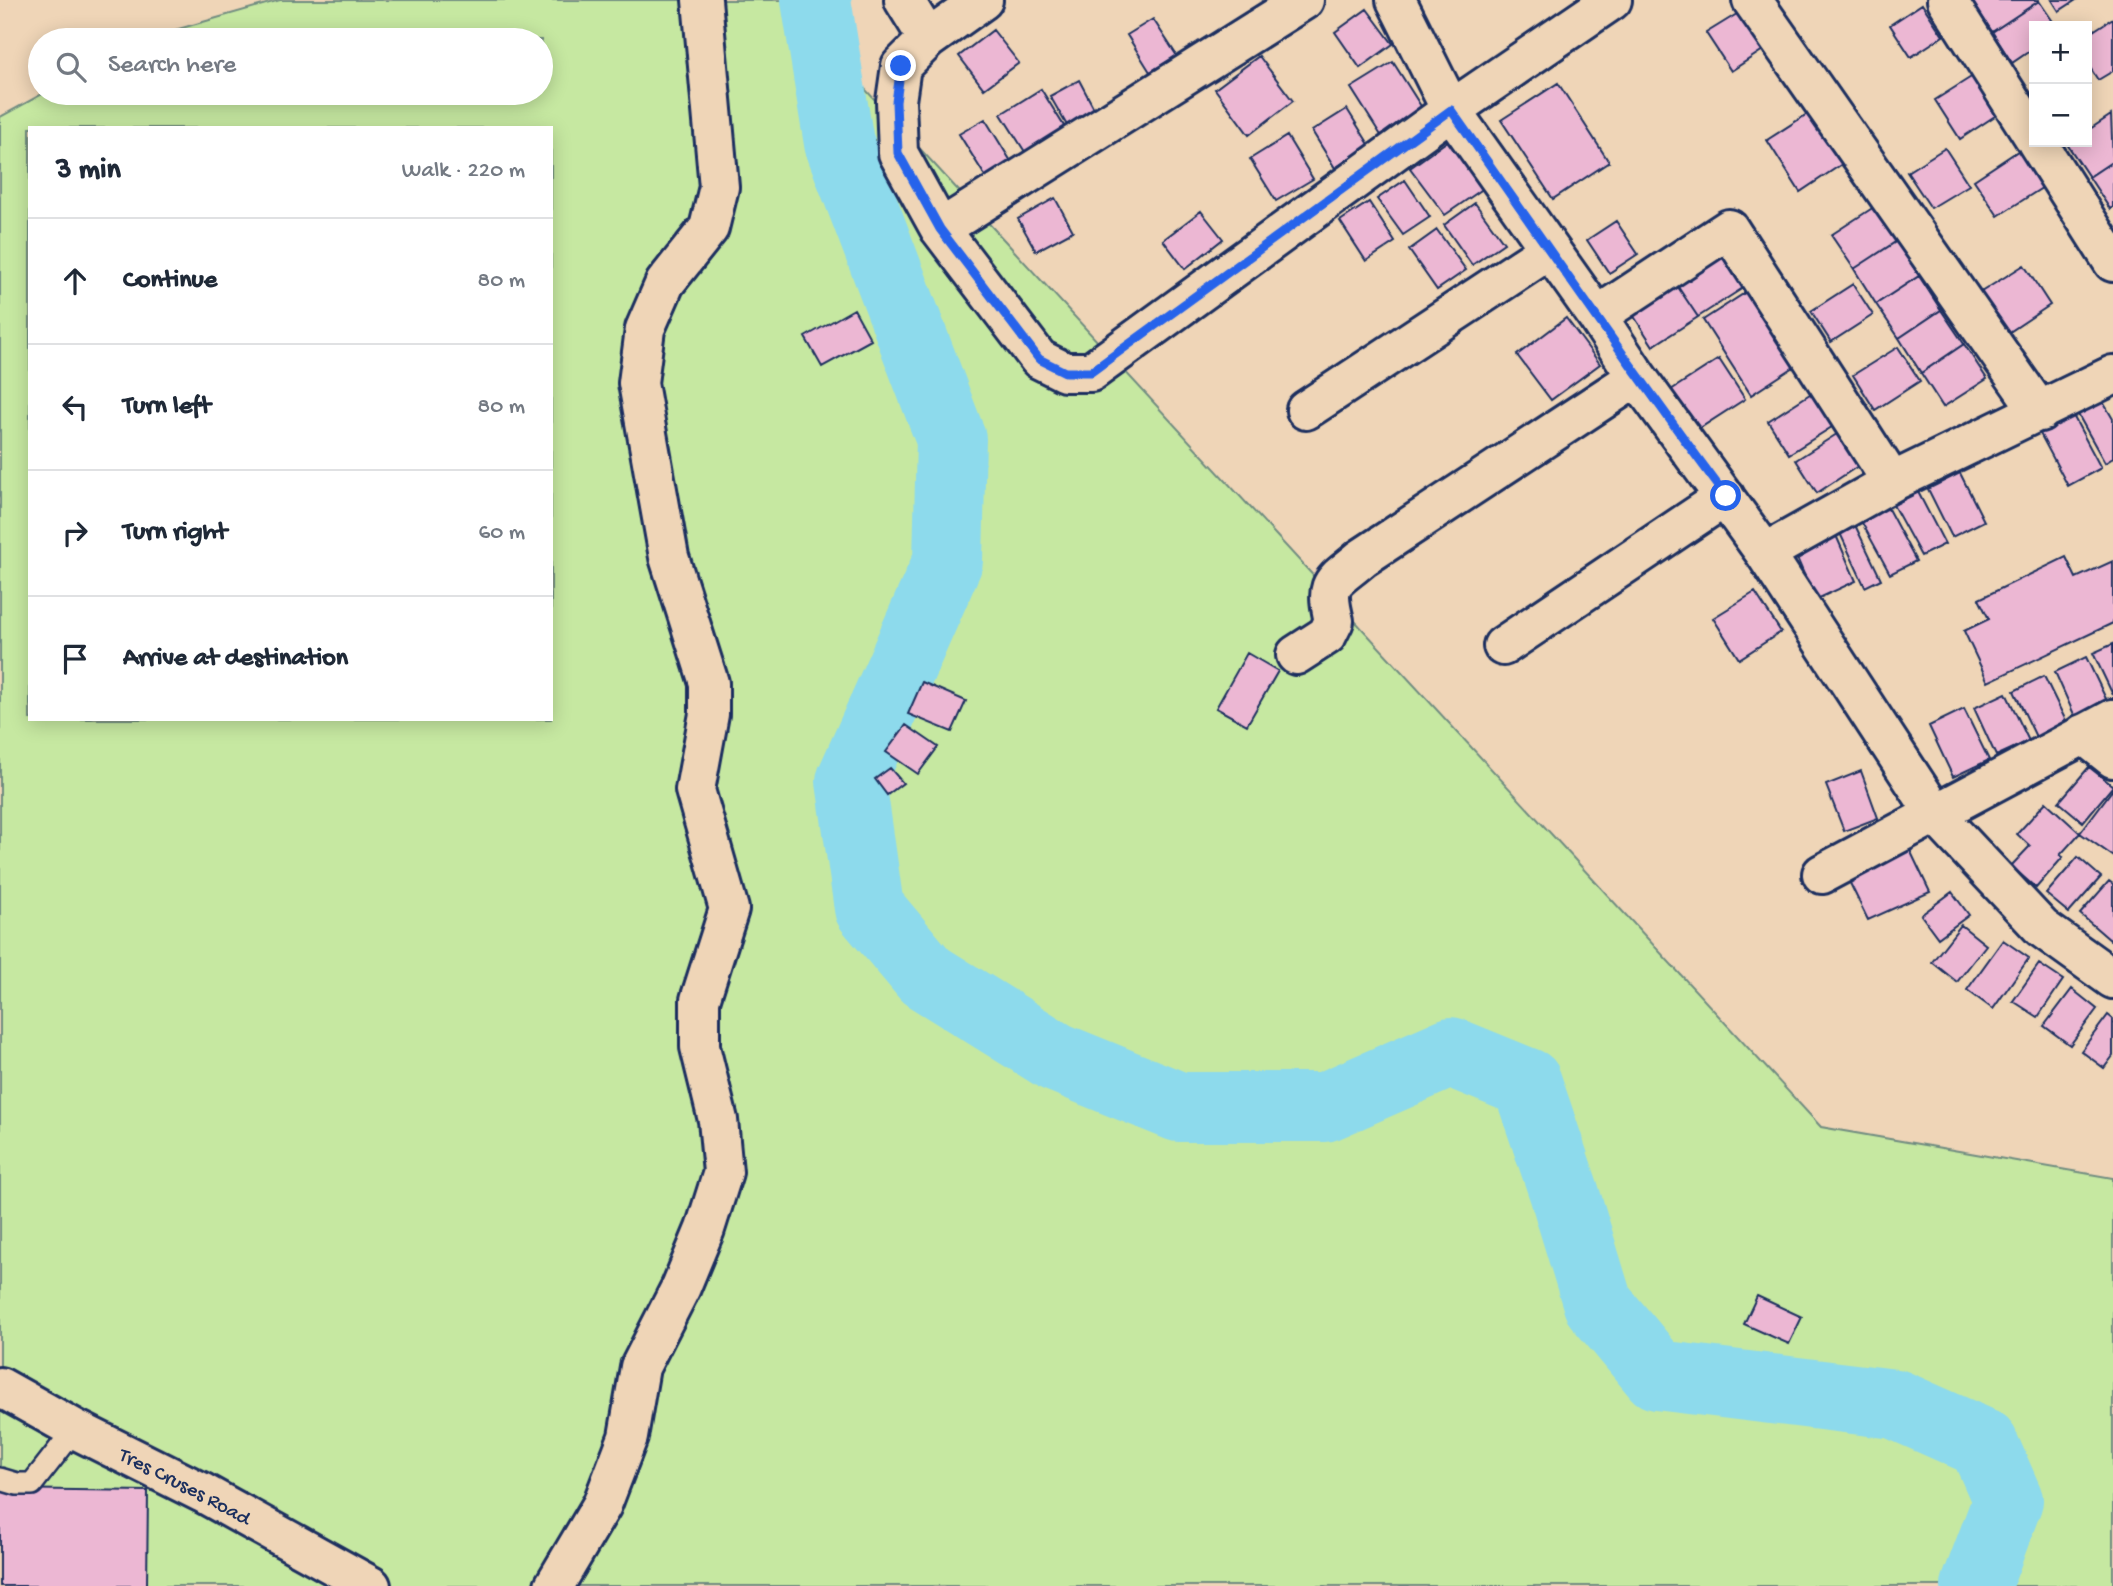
<!DOCTYPE html>
<html lang="en">
<head>
<meta charset="utf-8">
<style>
	:root { --surface:#fff; --page:#f6f6f7; --text:#1f2937; --muted:#747a83; --line:#e0e1e3 }
	body { margin:0; font-family:"Gochi Hand",sans-serif; background:var(--page); color:var(--text) }
	.controls { position:absolute; right:21px; top:21px; display:grid; overflow:hidden; border-radius:0px; box-shadow:0 4px 18px #0003 }
	.controls button { width:63px; height:63px; display:grid; place-items:center; padding:0; border:0; border-bottom:2px solid var(--line); background:var(--surface); color:var(--text); font:35px sans-serif }
	.stop { position:absolute; width:21px; height:21px; margin:-16px; border:5px solid #2563eb; border-radius:50%; background:#fff }
	.stop.end { background:#2563eb; border-color:#fff; box-shadow:0 2px 7px #0008 }
	.list { margin:0; padding:0; list-style:none }
	h2 { display:flex; justify-content:space-between; align-items:center; height:91px; margin:0; padding:0 28px; font-size:30px }
	h2 small { font-size:23px; font-weight:400; color:var(--muted) }
	.list li { display:grid; grid-template-columns:46px 1fr auto; gap:21px; align-items:center; box-sizing:border-box; height:126px; padding:0 28px; border-top:2px solid var(--line) }
	.list b { display:block; font-size:26px; white-space:nowrap }
	.list em { font-size:23px; font-style:normal; color:var(--muted) }
	.icon { flex:none; width:38px; height:38px; fill:none; stroke:currentColor; stroke-width:2; stroke-linecap:round; stroke-linejoin:round }
	.map { position:relative; flex:none; width:2113px; height:1586px; overflow:hidden }
	.search { position:absolute; background:var(--surface); box-shadow:0 4px 18px #0003; left:28px; top:28px; width:525px; height:77px; display:flex; align-items:center; gap:18px; box-sizing:border-box; padding:0 24px; border-radius:38px; color:var(--muted); font-size:26px }
	.panel { position:absolute; background:var(--surface); box-shadow:0 4px 18px #0003; left:28px; top:126px; width:525px; height:595px; border-radius:0px }
	.map>svg:first-child { display:block }
	.green { fill:#c6e8a1; stroke:#708c80; stroke-width:2; fill-rule:evenodd }
	.lines { fill:none; stroke-linecap:round; stroke-linejoin:round }
	.river { stroke:#8ddaec; stroke-width:70 }
	.building { fill:#ecb7d3; stroke:#1b2f5e; stroke-width:2 }
	.service-casing { stroke:#1b2f5e; stroke-width:26 }
	.minor-casing { stroke:#1b2f5e; stroke-width:44 }
	.secondary-casing { stroke:#1b2f5e; stroke-width:44 }
	.service { stroke:#efd5b7; stroke-width:21 }
	.minor { stroke:#efd5b7; stroke-width:38 }
	.secondary { stroke:#efd5b7; stroke-width:38 }
	.route { stroke:#2563eb; stroke-width:9 }
	.labels { text-anchor:middle; stroke-width:5; stroke-linejoin:round; paint-order:stroke }
	.street-label { font-size:21px; fill:#1b2f5e; stroke:#efd5b7 }
</style>
</head>
<body>
<div class="map">
<svg width="2113" height="1586" viewBox="0 0 2113 1586">
	<rect width="100%" height="100%" fill="#efd5b7"/>
	<filter id="ink" filterUnits="userSpaceOnUse"><feTurbulence type="fractalNoise" baseFrequency=".0143" numOctaves="2"/><feDisplacementMap in="SourceGraphic" scale="14" xChannelSelector="R" yChannelSelector="G"/><feConvolveMatrix kernelMatrix="1 2 1 2 8 2 1 2 1" color-interpolation-filters="sRGB"/></filter>
	<g filter="url(#ink)">
		<path class="green" d="M 280,0 L 783,0 L 1821,1127 L 2113,1178 L 2113,1586 L 0,1586 L 0,117 L 44,93 L 541,93 L 541,40 L 140,40 ZM 30,128 L 551,128 L 551,719 L 30,719 Z"/>
		<g class="lines">
			<path class="river" d="M 816,0 L 839,143 L 951,439 L 948,561 L 851,781 L 869,908 L 926,976 L 1056,1057 L 1179,1107 L 1325,1107 L 1451,1052 L 1527,1083 L 1564,1192 L 1598,1304 L 1657,1375 L 1895,1404 L 1983,1443 L 2008,1500 L 1976,1586"/>
		</g>
		<path class="building" d="M 1971,0 L 2039,0 L 2039,1 L 1992,32 Z
			M 2052,0 L 2076,0 L 2059,11 Z
			M 2039,1 L 2056,26 L 2034,26 L 2034,48 L 2012,63 L 1992,32 Z
			M 1922,4 L 1943,36 L 1911,57 L 1890,25 Z
			M 1367,9 L 1393,44 L 1360,68 L 1335,32 Z
			M 1745,9 L 1769,46 L 1731,71 L 1706,33 Z
			M 2113,18 L 2113,71 L 2098,80 L 2087,63 L 2087,35 Z
			M 1153,19 L 1177,56 L 1150,72 L 1127,35 Z
			M 993,30 L 1019,63 L 984,89 L 959,56 Z
			M 1259,56 L 1293,101 L 1249,135 L 1215,89 Z
			M 1393,62 L 1424,111 L 1382,137 L 1351,88 Z
			M 1976,74 L 2001,112 L 1960,139 L 1935,100 Z
			M 1079,80 L 1097,114 L 1069,129 L 1050,96 Z
			M 1558,83 L 1609,162 L 1553,199 L 1501,120 Z
			M 1041,89 L 1067,131 L 1027,155 L 1001,114 Z
			M 1347,109 L 1370,146 L 1335,168 L 1312,131 Z
			M 1815,109 L 1848,160 L 1800,192 L 1767,140 Z
			M 2111,115 L 2113,161 L 2089,177 L 2067,144 L 2087,142 L 2087,131 Z
			M 985,119 L 1012,163 L 987,179 L 959,134 Z
			M 1287,136 L 1313,179 L 1276,201 L 1250,159 Z
			M 1449,140 L 1484,188 L 1445,215 L 1410,168 Z
			M 1945,148 L 1969,185 L 1931,208 L 1907,172 Z
			M 2021,149 L 2045,186 L 1998,216 L 1974,180 Z
			M 2113,161 L 2113,207 L 2110,209 L 2089,177 Z
			M 1405,180 L 1430,217 L 1403,235 L 1377,199 Z
			M 1055,198 L 1073,231 L 1036,251 L 1018,219 Z
			M 1369,202 L 1395,242 L 1366,261 L 1340,221 Z
			M 1475,203 L 1504,243 L 1472,265 L 1444,225 Z
			M 1874,207 L 1897,241 L 1854,269 L 1831,235 Z
			M 1201,211 L 1223,239 L 1185,269 L 1163,240 Z
			M 1616,221 L 1638,254 L 1609,273 L 1587,240 Z
			M 1437,230 L 1466,270 L 1437,290 L 1409,250 Z
			M 1897,241 L 1919,276 L 1876,304 L 1854,269 Z
			M 1718,248 L 1743,288 L 1698,317 L 1672,278 Z
			M 2024,265 L 2050,305 L 2008,333 L 1981,292 Z
			M 1919,276 L 1941,310 L 1899,338 L 1876,304 Z
			M 1672,278 L 1698,317 L 1653,346 L 1628,307 Z
			M 1853,284 L 1873,315 L 1831,342 L 1811,311 Z
			M 1748,291 L 1797,365 L 1751,395 L 1703,320 Z
			M 854,309 L 871,340 L 822,367 L 805,337 Z
			M 1941,310 L 1964,344 L 1921,373 L 1899,338 Z
			M 1566,318 L 1600,364 L 1551,400 L 1517,355 Z
			M 1964,344 L 1987,379 L 1943,407 L 1921,373 Z
			M 1898,347 L 1920,381 L 1875,410 L 1853,375 Z
			M 1719,359 L 1745,399 L 1697,430 L 1671,390 Z
			M 1813,392 L 1835,425 L 1789,454 L 1768,421 Z
			M 2099,395 L 2113,419 L 2113,458 L 2105,463 L 2075,409 Z
			M 2069,408 L 2101,468 L 2068,486 L 2036,426 Z
			M 1840,432 L 1861,464 L 1817,493 L 1796,460 Z
			M 1960,473 L 1984,521 L 1952,537 L 1928,489 Z
			M 1918,492 L 1945,544 L 1921,556 L 1893,505 Z
			M 1887,507 L 1916,561 L 1890,574 L 1861,521 Z
			M 1854,523 L 1881,579 L 1865,587 L 1839,531 Z
			M 1835,533 L 1856,581 L 1815,600 L 1794,551 Z
			M 2066,557 L 2076,578 L 2113,561 L 2113,623 L 1988,682 L 1964,631 L 1989,619 L 1979,599 Z
			M 1755,592 L 1781,632 L 1739,659 L 1713,618 Z
			M 2113,644 L 2113,695 L 2093,653 Z
			M 1247,653 L 1278,671 L 1247,725 L 1216,708 Z
			M 2086,657 L 2108,703 L 2076,719 L 2055,672 Z
			M 2044,676 L 2067,723 L 2036,737 L 2014,691 Z
			M 922,682 L 966,701 L 952,732 L 908,714 Z
			M 2006,693 L 2029,741 L 1996,756 L 1974,708 Z
			M 1964,709 L 1989,760 L 1953,777 L 1929,726 Z
			M 906,725 L 938,747 L 918,774 L 886,752 Z
			M 2089,767 L 2113,786 L 2083,822 L 2059,802 Z
			M 890,768 L 903,783 L 887,795 L 875,779 Z
			M 1861,771 L 1878,818 L 1844,831 L 1826,785 Z
			M 2113,789 L 2113,856 L 2080,833 Z
			M 2046,802 L 2080,833 L 2060,855 L 2063,857 L 2036,888 L 2011,866 L 2030,846 L 2017,834 Z
			M 1909,848 L 1930,892 L 1868,920 L 1847,877 Z
			M 2078,857 L 2101,877 L 2069,913 L 2046,894 Z
			M 2109,881 L 2113,884 L 2113,936 L 2110,940 L 2080,914 Z
			M 1952,892 L 1969,915 L 1938,938 L 1921,915 Z
			M 1961,925 L 1986,945 L 1957,982 L 1932,962 Z
			M 2003,940 L 2029,958 L 1993,1009 L 1967,990 Z
			M 2039,964 L 2063,980 L 2038,1017 L 2013,1001 Z
			M 2072,989 L 2097,1009 L 2070,1045 L 2044,1026 Z
			M 2108,1015 L 2113,1019 L 2113,1056 L 2104,1068 L 2081,1051 Z
			M 1757,1296 L 1802,1317 L 1789,1344 L 1744,1324 Z
			M 0,1489 L 148,1491 L 147,1586 L 0,1586 Z"/>
		<g class="lines">
			<g class="service-casing">
				<path id="service" d="M 0,1479 L 17,1484 L 32,1484 L 75,1429"/>
			</g>
			<g class="minor-casing">
				<path id="minor" d="M 904,0 L 928,39
					M 983,0 L 928,39 L 901,66 L 896,101 L 898,153 L 940,229 L 1039,359 L 1065,372 L 1091,372 L 1451,110 L 1612,0
					M 1396,0 L 1451,110 L 1597,316 L 1637,377 L 1765,553 L 1936,815 L 2042,928 L 2113,979
					M 1752,0 L 2040,412
					M 1947,0 L 2034,137
					M 2037,142 L 2113,262
					M 940,229 L 1304,0
					M 1597,316 L 1729,229 L 1892,482
					M 1306,410 L 1549,250
					M 1765,553 L 1892,482 L 2113,375
					M 1503,646 L 1725,497
					M 1296,655 L 1327,635 L 1334,621 C 1324,580 1333,583 1362,558 L 1637,377
					M 2083,734 L 2113,758
					M 1822,874 L 2113,719
					M 554,1586 L 602,1505 L 628,1437 L 640,1367 L 681,1287 L 705,1229 L 723,1172 L 718,1120 L 700,1047 L 700,1000 L 729,909 L 695,790 L 709,714 L 709,683 L 669,557 L 638,383 L 645,329 L 665,283 L 709,228 L 719,187 L 702,0"/>
			</g>
			<g class="secondary-casing">
				<g id="secondary">
					<path id="s1" d="M 0,1387 L 75,1429 L 203,1493 L 371,1586"/>
				</g>
			</g>
			<use href="#service" class="service"/>
			<use href="#minor" class="minor"/>
			<use href="#secondary" class="secondary"/>
		</g>
	</g>
	<g class="lines" filter="url(#ink)">
		<path class="route" d="M 901,66 L 896,102 L 898,153 L 940,229 L 1039,359 L 1065,372 L 1091,372 L 1451,110 C 1542,239 1631,369 1726,496"/>
	</g>
	<g class="labels">
		<g class="street-label">
			<text dy="7" stroke="none"><textPath href="#s1" startOffset="210">Tres Cruses Road</textPath></text>
		</g>
	</g>
</svg>
<div class="controls">
<button>+</button>
<button>−</button>
</div>
<div class="stop" style="left:1726px;top:496px"></div>
<div class="stop end" style="left:901px;top:66px"></div>
<div class="search"><svg class="icon" aria-label="search" viewBox="0 0 24 24"><circle cx="10" cy="10" r="6"/><path d="M15 15l6 6"/></svg>Search here</div>
<section class="panel">
<h2>3 min<small>Walk · 220 m</small></h2>
<ul class="list">
<li><svg class="icon" aria-label="ahead" viewBox="0 0 24 24"><path d="M12 20V5M6 11l6-6 6 6"/></svg><div><b>Continue</b></div><em>80 m</em></li>
<li><svg class="icon" aria-label="left" viewBox="0 0 24 24"><path d="M17 20v-9H6M10 6l-5 5 5 5"/></svg><div><b>Turn left</b></div><em>80 m</em></li>
<li><svg class="icon" aria-label="right" viewBox="0 0 24 24"><path d="M7 20v-9h11M14 6l5 5-5 5"/></svg><div><b>Turn right</b></div><em>60 m</em></li>
<li><svg class="icon" aria-label="arrive" viewBox="0 0 24 24"><path d="M6 21V4h12l-3 4 3 4H6"/></svg><div><b>Arrive at destination</b></div></li>
</ul>
</section>
</div>
</body>
</html>
